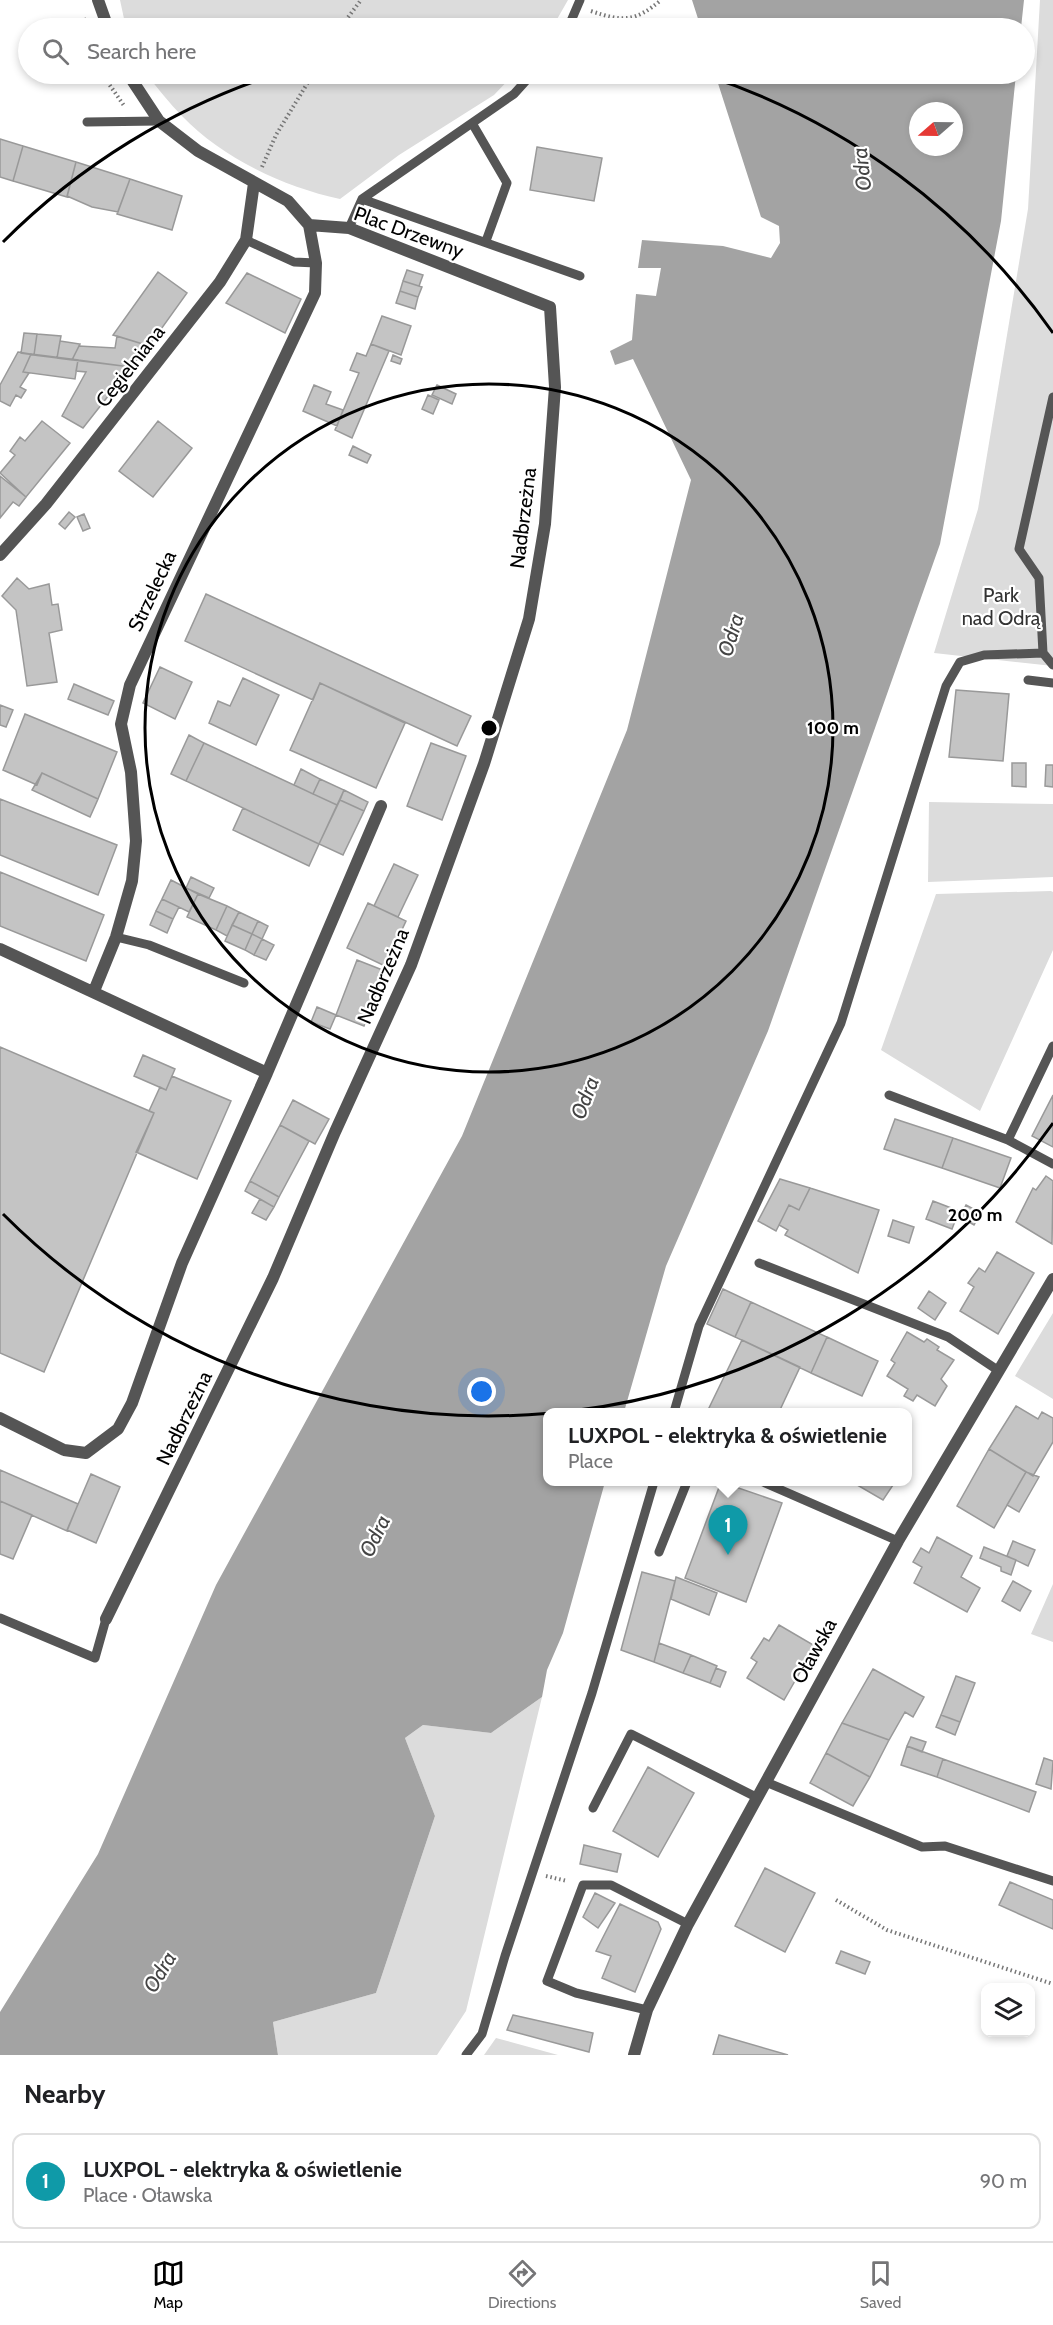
<!DOCTYPE html>
<html lang="en">
<head>
<meta charset="utf-8">
<style>
	:root { --surface:#fff; --page:#f6f6f6; --text:#202124; --muted:#757577; --line:#e0e0e0; --accent:#000 }
	body { margin:0; font-family:Cabin,sans-serif; background:var(--page); color:var(--text) }
	.controls { position:absolute; right:18px; bottom:18px; display:grid; overflow:hidden; border-radius:12px; box-shadow:0 3px 9px #0003 }
	.controls button { width:54px; height:54px; display:grid; place-items:center; padding:0; border:0; border-bottom:2px solid var(--line); background:var(--surface); color:var(--text); font:30px sans-serif }
	.compass { position:absolute; left:909px; top:102px; width:54px; height:54px; border-radius:50%; background:var(--surface); box-shadow:0 3px 9px #0003; rotate:250deg }
	.you { position:absolute; left:482px; top:1392px; width:21px; height:21px; margin:-15px; border:4px solid #fff; border-radius:50%; background:#1a73e8; box-shadow:0 0 0 9px #1a73e833 }
	.badge { display:grid; place-items:center; width:39px; height:39px; border-radius:50%; background:var(--accent); color:#fff; font-size:20px; font-weight:700 }
	.pin { position:absolute; translate:-50% -50px; filter:drop-shadow(0 2px 3px #0008) }
	.pin::after { content:''; position:absolute; top:32px; width:21px; height:18px; background:inherit; clip-path:polygon(0 0,100% 0,50% 100%) }
	.popup { position:absolute; left:543px; top:1408px; width:369px; height:78px; box-sizing:border-box; display:grid; place-content:center; border-radius:12px; background:var(--surface); filter:drop-shadow(0 2px 4px #0005); font-size:20px; white-space:nowrap; color:var(--muted) }
	.popup b { font-size:22px; color:var(--text) }
	.popup::after { content:''; position:absolute; left:50%; top:100%; margin-left:-12px; border:12px solid transparent; border-top-color:var(--surface) }
	.list { margin:0; padding:0; list-style:none }
	h2 { display:flex; justify-content:space-between; align-items:center; height:78px; margin:0; padding:0 24px; font-size:26px }
	h2 small { font-size:20px; font-weight:400; color:var(--muted) }
	.list li { display:grid; grid-template-columns:39px 1fr auto; gap:18px; align-items:center; box-sizing:border-box; height:96px; margin:0 12px 12px; padding:0 12px; border:2px solid var(--line); border-radius:12px }
	.list b { display:block; font-size:22px; white-space:nowrap }
	.list p { margin:0; font-size:20px; white-space:nowrap; color:var(--muted) }
	.list em { font-size:20px; font-style:normal; color:var(--muted) }
	.icon { flex:none; width:33px; height:33px; fill:none; stroke:currentColor; stroke-width:2; stroke-linecap:round; stroke-linejoin:round }
	.map { position:relative; flex:none; width:1053px; height:2055px; overflow:hidden }
	.search { position:absolute; background:var(--surface); box-shadow:0 3px 9px #0003; left:18px; right:18px; top:18px; height:66px; display:flex; align-items:center; gap:15px; box-sizing:border-box; padding:0 21px; border-radius:33px; color:var(--muted); font-size:22px }
	.sheet { height:186px; background:var(--surface) }
	nav { display:flex; justify-content:space-around; align-items:center; box-sizing:border-box; height:84px; border-top:2px solid var(--line); background:var(--surface); font-size:16px; color:var(--muted) }
	nav a { display:grid; justify-items:center; gap:3px }
	nav .on { color:var(--accent) }
	.map>svg:first-child { display:block }
	.green { fill:#dcdcdc }
	.water { fill:#a3a3a3; fill-rule:evenodd }
	.building { fill:#c4c4c4; stroke:#999; stroke-width:1.5 }
	.lines { fill:none; stroke-linecap:round; stroke-linejoin:round }
	.path { stroke:#777; stroke-width:4; stroke-dasharray:1.5 3; stroke-linecap:butt }
	.lane { stroke:#555; stroke-width:9 }
	.street { stroke:#555; stroke-width:12 }
	.ring { fill:none; stroke:#000; stroke-width:3 }
	.labels { text-anchor:middle; stroke-width:4.5; stroke-linejoin:round; paint-order:stroke }
	.street-label { font-size:20px; fill:#000; stroke:#fff }
	.park-label { font-size:20px; fill:#333; stroke:#fff }
	.water-label { font-size:21px; font-style:italic; fill:#444; stroke:#fff }
	.centre { fill:#000; stroke:#fff; stroke-width:3 }
	.ring-label { font-size:18px; text-anchor:middle; font-weight:bold; fill:#000; stroke:#fff; stroke-width:4.5; stroke-linejoin:round; paint-order:stroke }
</style>
</head>
<body>
<div class="map">
<svg width="1053" height="2055" viewBox="0 0 1053 2055">
	<rect width="100%" height="100%" fill="#fff"/>
	<path class="green" d="M 120,0 L 568,0 L 552,28 L 126,28 Z
		M 1040,0 L 1053,0 L 1053,666 L 934,653 L 978,509 L 1028,209 Z
		M 146,74 L 514,74 L 494,95 L 399,155 L 340,199 C 284,187 222,158 182,116 C 169,103 158,88 146,74 Z
		M 929,802 L 1053,804 L 1053,877 L 928,882 Z
		M 1051,891 L 1053,892 L 1053,950 L 980,1111 L 881,1050 L 936,894 Z
		M 1053,1313 L 1053,1399 L 1015,1376 Z
		M 1053,1584 L 1053,1642 L 1031,1634 Z
		M 542,1697 L 466,2011 L 437,2055 L 278,2055 L 273,2022 L 376,1993 L 435,1816 L 405,1738 L 423,1725 L 491,1733 Z
		M 496,2038 L 558,2055 L 484,2055 Z"/>
	<path class="water" d="M 692,0 L 1024,0 L 1021,28 L 701,28 Z
		M 715,74 L 1016,74 L 1001,221 L 940,544 L 768,1031 L 666,1266 L 624,1412 L 548,1412 L 548,1482 L 605,1482 L 563,1633 L 547,1670 L 542,1697 L 491,1733 L 423,1725 L 405,1738 L 435,1816 L 376,1993 L 273,2022 L 278,2055 L 0,2055 L 0,2012 L 98,1854 L 216,1585 L 462,1136 L 627,730 L 691,480 L 633,359 L 615,365 L 610,351 L 632,340 L 636,294 L 656,296 L 661,268 L 638,268 L 642,240 L 723,246 L 771,258 L 780,243 L 779,226 L 761,217 ZM 918,111 L 954,111 L 954,147 L 918,147 Z"/>
	<path class="building" d="M 0,139 L 23,146 L 13,181 L 0,177 Z
		M 23,146 L 76,162 L 67,197 L 13,181 Z
		M 537,147 L 602,158 L 594,201 L 530,190 Z
		M 76,162 L 130,179 L 118,212 L 92,207 L 67,196 Z
		M 130,179 L 182,196 L 172,230 L 117,214 Z
		M 407,270 L 423,275 L 419,286 L 403,281 Z
		M 158,272 L 187,293 L 149,346 L 113,335 Z
		M 247,273 L 301,299 L 285,333 L 226,303 Z
		M 403,281 L 422,287 L 418,297 L 400,291 Z
		M 400,291 L 418,297 L 415,309 L 396,303 Z
		M 382,316 L 411,326 L 401,355 L 371,344 Z
		M 24,333 L 37,334 L 34,355 L 21,353 Z
		M 37,334 L 61,336 L 57,358 L 34,355 Z
		M 117,336 L 149,346 L 131,367 L 72,360 L 79,346 L 115,348 Z
		M 60,341 L 80,344 L 72,360 L 57,358 Z
		M 371,344 L 389,351 L 352,438 L 335,430 L 359,373 L 350,370 L 357,353 L 366,356 Z
		M 18,352 L 31,354 L 23,372 L 29,373 L 20,387 L 26,390 L 21,398 L 16,395 L 10,406 L 0,401 L 0,385 Z
		M 31,354 L 78,360 L 75,379 L 23,372 Z
		M 393,355 L 402,359 L 400,364 L 391,361 Z
		M 78,360 L 131,367 L 83,428 L 62,416 L 86,372 L 76,371 Z
		M 314,385 L 331,392 L 326,404 L 343,410 L 337,426 L 303,411 Z
		M 437,385 L 456,394 L 452,404 L 432,395 Z
		M 428,395 L 439,400 L 433,414 L 422,409 Z
		M 42,421 L 70,443 L 26,497 L 0,473 L 15,455 L 10,451 L 20,437 L 25,441 Z
		M 158,421 L 192,448 L 153,497 L 119,471 Z
		M 353,446 L 371,455 L 367,463 L 349,455 Z
		M 0,476 L 26,497 L 19,506 L 13,502 L 0,518 Z
		M 69,512 L 75,517 L 65,529 L 59,524 Z
		M 84,514 L 90,528 L 83,531 L 77,517 Z
		M 17,578 L 29,589 L 49,584 L 52,605 L 58,604 L 62,630 L 49,633 L 57,682 L 27,686 L 16,610 L 2,596 Z
		M 206,594 L 471,716 L 457,746 L 320,683 L 313,700 L 185,641 Z
		M 160,667 L 192,682 L 175,719 L 143,703 Z
		M 243,678 L 279,695 L 256,745 L 209,723 L 218,701 L 230,706 Z
		M 320,683 L 405,723 L 376,788 L 290,750 Z
		M 74,684 L 114,701 L 108,715 L 68,699 Z
		M 956,690 L 1009,694 L 1003,761 L 949,757 Z
		M 0,705 L 13,710 L 6,727 L 0,725 Z
		M 25,714 L 117,752 L 98,799 L 42,773 L 37,785 L 3,770 Z
		M 189,735 L 204,743 L 186,781 L 171,774 Z
		M 204,743 L 337,805 L 319,844 L 186,781 Z
		M 431,743 L 466,756 L 442,820 L 407,806 Z
		M 1012,763 L 1026,763 L 1026,787 L 1012,786 Z
		M 1046,765 L 1053,765 L 1053,787 L 1045,786 Z
		M 301,769 L 320,779 L 313,794 L 294,785 Z
		M 42,773 L 98,799 L 90,817 L 32,790 Z
		M 320,779 L 344,790 L 337,805 L 313,794 Z
		M 344,790 L 368,802 L 364,811 L 340,800 Z
		M 0,799 L 117,845 L 98,895 L 0,855 Z
		M 340,800 L 364,811 L 343,855 L 319,844 Z
		M 243,808 L 319,844 L 309,866 L 233,830 Z
		M 394,864 L 418,875 L 398,917 L 374,906 Z
		M 0,872 L 104,915 L 86,961 L 0,926 Z
		M 191,877 L 214,888 L 209,898 L 186,888 Z
		M 171,880 L 198,894 L 189,912 L 162,899 Z
		M 198,894 L 227,906 L 216,930 L 187,917 Z
		M 162,899 L 179,907 L 173,919 L 156,911 Z
		M 368,903 L 406,921 L 385,966 L 347,948 Z
		M 227,906 L 239,912 L 227,936 L 216,930 Z
		M 156,911 L 173,919 L 167,933 L 150,925 Z
		M 239,912 L 258,921 L 252,934 L 232,925 Z
		M 258,921 L 268,926 L 262,939 L 252,934 Z
		M 232,925 L 252,934 L 245,950 L 225,941 Z
		M 252,934 L 262,939 L 254,955 L 245,950 Z
		M 262,939 L 274,945 L 266,960 L 254,955 Z
		M 357,960 L 385,971 L 364,1026 L 336,1015 Z
		M 317,1007 L 336,1015 L 330,1029 L 311,1022 Z
		M 0,1047 L 154,1113 L 44,1372 L 0,1353 Z
		M 143,1055 L 175,1069 L 166,1090 L 134,1076 Z
		M 172,1076 L 231,1101 L 197,1179 L 136,1152 L 154,1113 L 149,1111 L 160,1087 L 166,1090 Z
		M 1053,1095 L 1053,1147 L 1032,1136 Z
		M 293,1100 L 329,1119 L 315,1144 L 280,1125 Z
		M 895,1119 L 953,1138 L 942,1168 L 884,1149 Z
		M 280,1125 L 309,1141 L 279,1197 L 250,1181 Z
		M 953,1138 L 1011,1158 L 1000,1188 L 942,1168 Z
		M 1046,1176 L 1053,1181 L 1052,1244 L 1016,1222 L 1033,1188 L 1036,1190 Z
		M 780,1179 L 810,1188 L 799,1210 L 789,1205 L 776,1231 L 758,1221 Z
		M 250,1181 L 279,1197 L 274,1207 L 245,1191 Z
		M 810,1188 L 879,1210 L 858,1273 L 785,1235 L 788,1230 L 779,1225 L 789,1205 L 799,1210 Z
		M 260,1199 L 274,1207 L 266,1220 L 252,1213 Z
		M 933,1201 L 959,1211 L 952,1229 L 926,1219 Z
		M 966,1205 L 981,1213 L 974,1225 L 960,1217 Z
		M 893,1220 L 914,1227 L 909,1243 L 888,1236 Z
		M 997,1252 L 1034,1273 L 998,1334 L 960,1311 L 974,1287 L 968,1283 L 979,1268 L 985,1272 Z
		M 723,1289 L 751,1302 L 735,1337 L 707,1324 Z
		M 929,1291 L 946,1303 L 935,1320 L 918,1308 Z
		M 751,1302 L 827,1337 L 811,1373 L 735,1337 Z
		M 907,1332 L 924,1342 L 927,1339 L 939,1347 L 937,1350 L 954,1360 L 941,1379 L 947,1386 L 935,1406 L 917,1395 L 913,1401 L 904,1396 L 908,1389 L 887,1376 L 895,1363 L 891,1360 Z
		M 827,1337 L 878,1361 L 862,1396 L 811,1373 Z
		M 742,1340 L 800,1367 L 779,1412 L 707,1412 Z
		M 1016,1406 L 1038,1419 L 1042,1412 L 1053,1418 L 1053,1442 L 1033,1476 L 989,1449 Z
		M 989,1449 L 1026,1472 L 994,1528 L 957,1506 Z
		M 0,1470 L 78,1504 L 67,1531 L 0,1501 Z
		M 1026,1472 L 1039,1477 L 1019,1512 L 1007,1505 Z
		M 91,1474 L 120,1487 L 96,1543 L 67,1530 Z
		M 721,1482 L 782,1503 L 746,1602 L 685,1578 Z
		M 852,1482 L 895,1482 L 883,1500 Z
		M 0,1501 L 32,1515 L 13,1559 L 0,1554 Z
		M 937,1537 L 972,1556 L 961,1577 L 980,1588 L 967,1612 L 914,1583 L 922,1567 L 913,1562 L 921,1548 L 929,1553 Z
		M 1013,1541 L 1035,1550 L 1028,1566 L 1007,1556 Z
		M 984,1547 L 1016,1560 L 1011,1575 L 1001,1571 L 1001,1567 L 980,1558 Z
		M 642,1572 L 675,1581 L 654,1662 L 621,1650 Z
		M 676,1577 L 717,1593 L 709,1615 L 671,1599 Z
		M 1013,1581 L 1031,1591 L 1020,1611 L 1002,1601 Z
		M 779,1625 L 815,1646 L 784,1700 L 747,1678 L 757,1662 L 751,1658 L 764,1638 L 769,1641 Z
		M 659,1643 L 691,1655 L 683,1673 L 654,1662 Z
		M 691,1655 L 717,1666 L 710,1683 L 683,1673 Z
		M 716,1668 L 726,1672 L 720,1687 L 710,1683 Z
		M 873,1669 L 924,1697 L 913,1717 L 905,1712 L 889,1740 L 842,1723 Z
		M 956,1676 L 975,1683 L 960,1722 L 941,1715 Z
		M 941,1715 L 960,1722 L 955,1735 L 936,1727 Z
		M 842,1723 L 889,1740 L 870,1777 L 826,1753 Z
		M 911,1737 L 926,1742 L 922,1752 L 907,1746 Z
		M 907,1746 L 943,1759 L 937,1777 L 901,1765 Z
		M 826,1753 L 870,1777 L 853,1806 L 810,1783 Z
		M 1044,1758 L 1053,1761 L 1051,1789 L 1036,1784 Z
		M 943,1759 L 1036,1792 L 1029,1812 L 937,1777 Z
		M 648,1767 L 694,1793 L 658,1857 L 613,1831 Z
		M 584,1845 L 621,1854 L 617,1872 L 580,1864 Z
		M 765,1868 L 815,1893 L 785,1952 L 735,1926 Z
		M 1010,1882 L 1053,1900 L 1053,1929 L 999,1905 Z
		M 595,1893 L 615,1903 L 598,1928 L 583,1917 Z
		M 620,1904 L 658,1922 L 661,1929 L 635,1992 L 602,1978 L 611,1956 L 596,1951 Z
		M 841,1951 L 870,1962 L 865,1974 L 836,1963 Z
		M 513,2015 L 593,2033 L 589,2052 L 507,2030 Z
		M 719,2035 L 788,2055 L 713,2055 Z"/>
	<g class="lines">
		<path class="path" d="M 591,11 C 623,22 635,22 661,0
			M 84,18 L 86,28
			M 340,28 L 361,0
			M 102,74 L 125,107
			M 262,167 L 276,135 L 313,74
			M 546,1876 L 567,1881
			M 836,1900 L 887,1930 L 1053,1984"/>
		<path class="lane" d="M 568,28 L 580,0
			M 87,122 L 159,121
			M 472,123 L 507,183 L 486,241
			M 362,199 L 580,276
			M 349,228 L 362,199 L 514,94 L 532,74
			M 246,240 L 294,262 L 316,263
			M 1053,397 L 1019,549 L 1039,578 L 1043,653 L 1053,665
			M 1028,680 L 1053,683
			M 116,937 L 149,945 L 244,983
			M 1053,1046 L 1008,1140 L 1053,1164
			M 889,1095 L 1008,1140
			M 759,1263 L 948,1337 L 999,1371
			M 674,1412 L 699,1326 L 841,1023 L 946,686 L 960,662 L 984,655 L 1043,653
			M 763,1482 L 898,1541
			M 659,1552 L 687,1482
			M 0,1618 L 95,1658 L 106,1619
			M 766,1782 L 922,1847 L 945,1846 L 1053,1881
			M 593,1808 L 631,1734 L 758,1798
			M 647,2010 L 576,1993 L 547,1981 L 583,1885 L 611,1885 L 688,1924
			M 466,2055 L 482,2034 L 505,1956 L 592,1693 L 654,1482"/>
		<path class="street" d="M 98,0 L 108,28
			M 0,555 L 46,504 L 220,282 L 246,240 L 254,183
			M 0,949 L 267,1073 L 381,806
			M 94,991 L 116,937 L 132,881 L 136,841 L 131,772 L 121,724 L 130,685 L 315,293 L 316,263 L 309,225
			M 0,1418 L 64,1450 L 86,1453 L 118,1429 L 132,1403 L 182,1263 L 267,1073
			M 106,1619 L 273,1278 L 335,1132 L 411,965 L 484,764 L 529,619 L 545,524 L 555,387 L 550,307 L 349,228 L 309,225 L 288,201 L 198,151 L 159,121 L 128,74
			M 634,2055 L 647,2010 L 688,1924 L 898,1541 L 1053,1279"/>
	</g>
	<g class="ring">
		<circle cx="489" cy="728" r="344"/>
		<path d="M1053 1123A688 688 0 0 1 3 1214M3 242A688 688 0 0 1 276 74M702 74A688 688 0 0 1 1053 333"/>
	</g>
	<g class="labels">
		<g class="street-label">
			<text transform="translate(409 232) rotate(20)" y="7">Plac Drzewny</text>
			<text transform="translate(130 366) rotate(-52)" y="7">Cegielniana</text>
			<text transform="translate(523 518) rotate(-83)" y="7">Nadbrzeżna</text>
			<text transform="translate(152 591) rotate(-65)" y="7">Strzelecka</text>
			<text transform="translate(383 976) rotate(-67)" y="7">Nadbrzeżna</text>
			<text transform="translate(184 1418) rotate(-64)" y="7">Nadbrzeżna</text>
			<text transform="translate(814 1651) rotate(-61)" y="7">Oławska</text>
		</g>
		<g class="park-label">
			<text x="1001" y="602">Park<tspan x="1001" dy="23">nad Odrą</tspan></text>
		</g>
		<g class="water-label">
			<text transform="translate(862 169) rotate(-96)" y="7">Odra</text>
			<text transform="translate(731 635) rotate(-73)" y="7">Odra</text>
			<text transform="translate(585 1098) rotate(-69)" y="7">Odra</text>
			<text transform="translate(375 1536) rotate(-64)" y="7">Odra</text>
			<text transform="translate(160 1972) rotate(-59)" y="7">Odra</text>
		</g>
	</g>
	<circle cx="489" cy="728" r="9" class="centre"/>
	<g class="ring-label">
		<text x="833" y="734">100 m</text>
		<text x="975" y="1221">200 m</text>
	</g>
</svg>
<div class="controls">
<button><svg class="icon" aria-label="layers" viewBox="0 0 24 24"><path d="M12 4l9 5-9 5-9-5zM3 14l9 5 9-5"/></svg></button>
</div>
<svg class="compass" viewBox="-18 -18 36 36"><path d="M0-13l5 13h-10z" fill="#e53935"/><path d="M0 13l5-13h-10z" fill="#757577"/></svg>
<div class="you"></div>
<div class="pin badge" style="left:728px;top:1555px;background:#0f9aa8">1</div>
<div class="popup"><b>LUXPOL - elektryka &amp; oświetlenie</b>Place</div>
<div class="search"><svg class="icon" aria-label="search" viewBox="0 0 24 24"><circle cx="10" cy="10" r="6"/><path d="M15 15l6 6"/></svg>Search here</div>
</div>
<section class="sheet">
<h2>Nearby<small></small></h2>
<ul class="list">
<li><span class="badge" style="background:#0f9aa8">1</span><div><b>LUXPOL - elektryka &amp; oświetlenie</b><p>Place · Oławska</p></div><em>90 m</em></li>
</ul>
</section>
<nav>
<a class="on"><svg class="icon" aria-label="map" viewBox="0 0 24 24"><path d="M3 6l6-2 6 2 6-2v14l-6 2-6-2-6 2zM9 4v14M15 6v14"/></svg>Map</a>
<a><svg class="icon" aria-label="directions" viewBox="0 0 24 24"><path d="M12 3l9 9-9 9-9-9zM9 14v-3h6M13 9l2 2-2 2"/></svg>Directions</a>
<a><svg class="icon" aria-label="saved" viewBox="0 0 24 24"><path d="M7 4h10v16l-5-4-5 4z"/></svg>Saved</a>
</nav>
</body>
</html>
